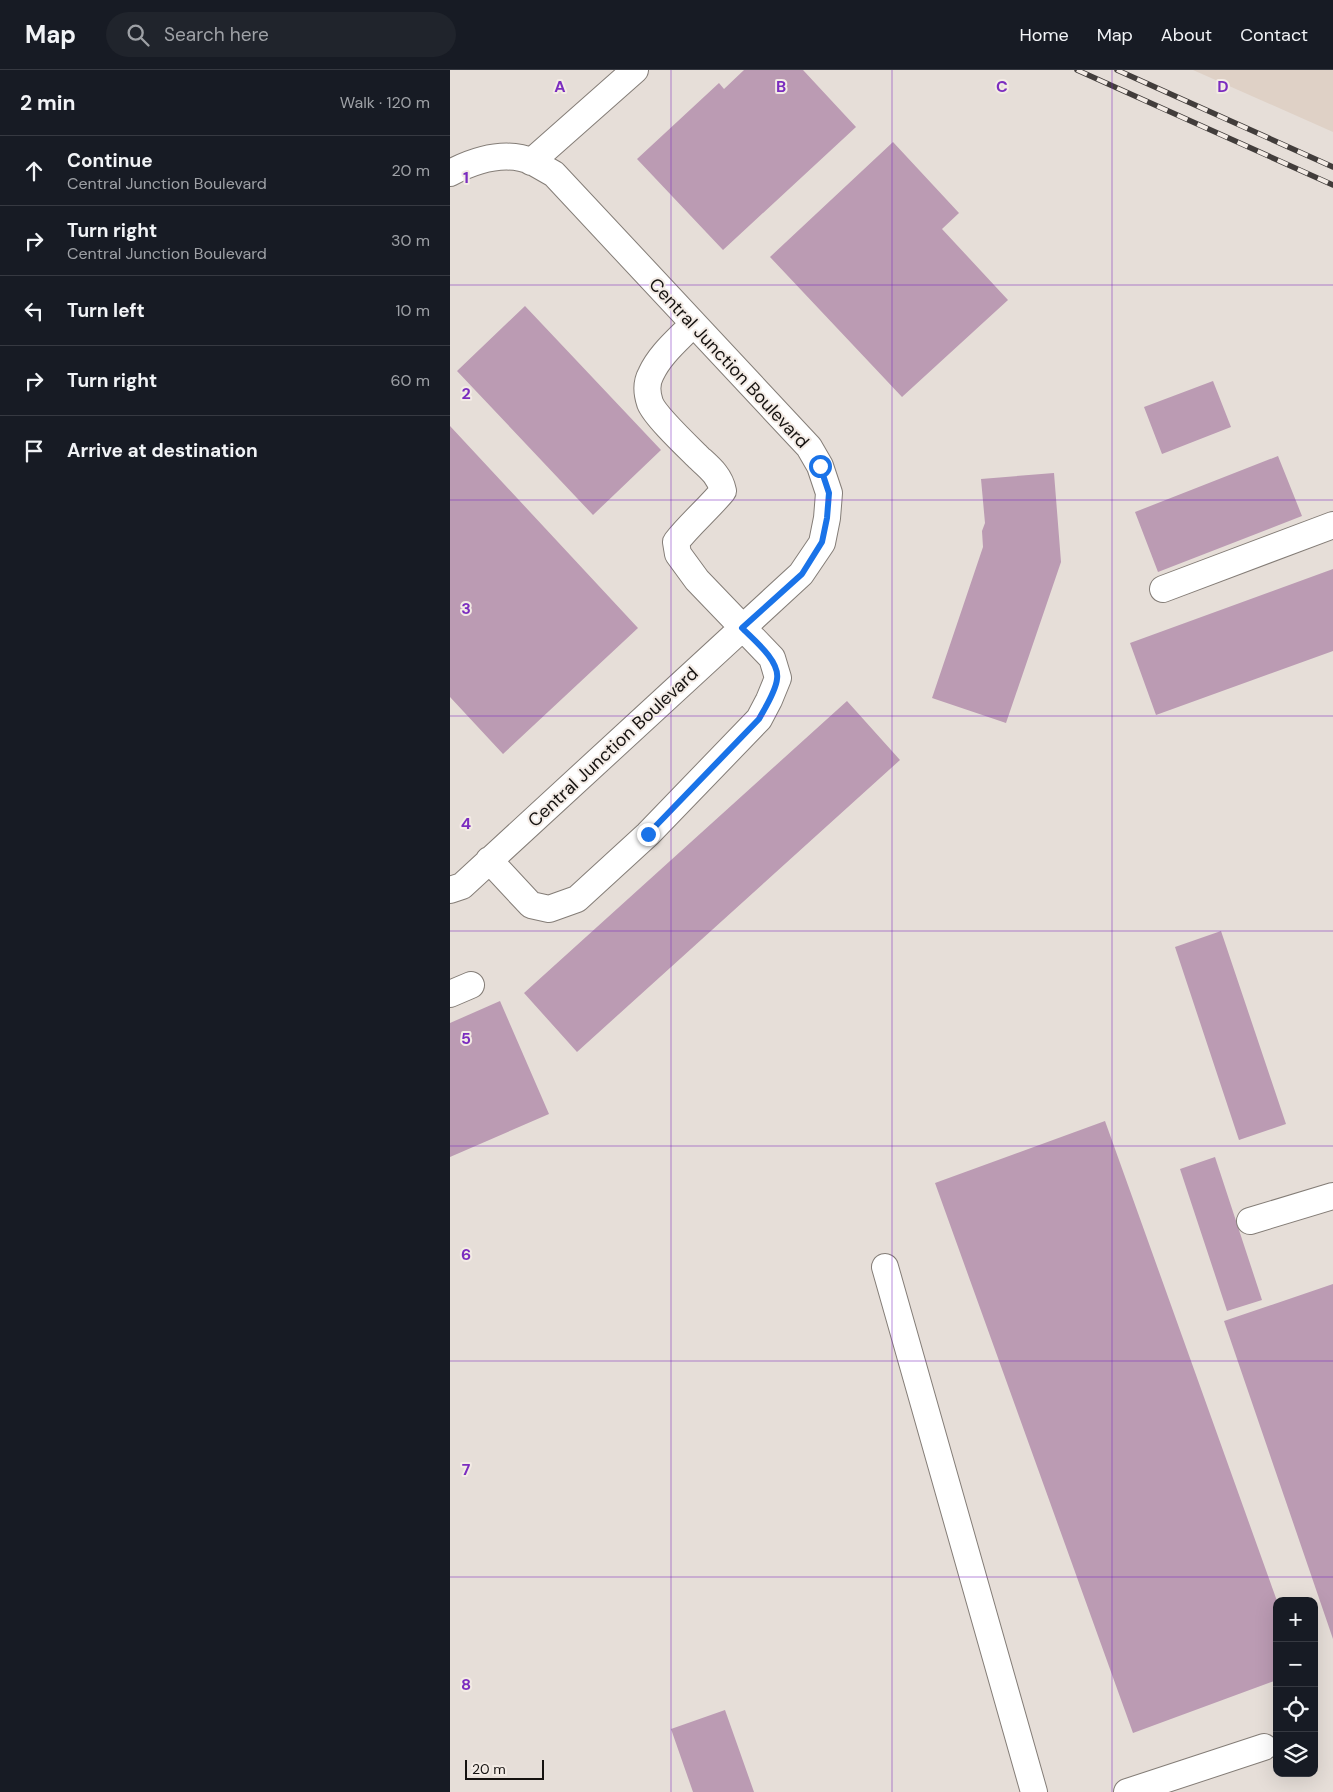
<!DOCTYPE html>
<html lang="en">
<head>
<meta charset="utf-8">
<style>
	:root { --surface:#171b24; --page:#20242c; --text:#f1f3f6; --muted:#9ea1a6; --line:#363941 }
	body { margin:0; font-family:"DM Sans",sans-serif; background:var(--page); color:var(--text) }
	.controls { position:absolute; right:15px; bottom:15px; display:grid; overflow:hidden; border-radius:10px; box-shadow:0 5px 20px #0002 }
	.controls button { width:45px; height:45px; display:grid; place-items:center; padding:0; border:0; border-bottom:1px solid var(--line); background:var(--surface); color:var(--text); font:25px sans-serif }
	.scale { position:absolute; left:15px; bottom:12px; width:79px; box-sizing:border-box; padding-left:5px; border:2px solid #151210; border-top:0; font-size:14px; line-height:18px; white-space:nowrap; color:#151210; -webkit-text-stroke:4px #f3ebe5; paint-order:stroke }
	.stop { position:absolute; width:15px; height:15px; margin:-11px; border:4px solid #1a73e8; border-radius:50%; background:#fff }
	.stop.end { background:#1a73e8; border-color:#fff; box-shadow:0 1px 5px #0008 }
	.list { margin:0; padding:0; list-style:none }
	h2 { display:flex; justify-content:space-between; align-items:center; height:65px; margin:0; padding:0 20px; font-size:21px }
	h2 small { font-size:16px; font-weight:400; color:var(--muted) }
	.list li { display:grid; grid-template-columns:32px 1fr auto; gap:15px; align-items:center; box-sizing:border-box; height:70px; padding:0 20px; border-top:1px solid var(--line) }
	.list b { display:block; font-size:19px; white-space:nowrap }
	.list p { margin:0; font-size:16px; white-space:nowrap; color:var(--muted) }
	.list em { font-size:16px; font-style:normal; color:var(--muted) }
	.icon { flex:none; width:28px; height:28px; fill:none; stroke:currentColor; stroke-width:2; stroke-linecap:round; stroke-linejoin:round }
	.map { position:relative; flex:none; width:883px; height:1722px; overflow:hidden }
	header { display:flex; align-items:center; gap:30px; box-sizing:border-box; height:70px; padding:0 25px; background:var(--surface); border-bottom:1px solid var(--line) }
	header strong { font-size:24px }
	nav { display:flex; gap:28px; margin-inline-start:auto; font-size:18px }
	.search { width:350px; height:45px; background:var(--page); display:flex; align-items:center; gap:12px; box-sizing:border-box; padding:0 18px; border-radius:28px; color:var(--muted); font-size:19px }
	main { display:flex }
	aside { flex:1; background:var(--surface) }
	.map>svg:first-child { display:block }
	.built { fill:#dfd1c6 }
	.building { fill:#bb9bb3 }
	.lines { fill:none; stroke-linecap:round; stroke-linejoin:round }
	.minor-casing { stroke:#847d77; stroke-width:28 }
	.minor { stroke:#fff; stroke-width:26 }
	.rail-casing { stroke:#423d3b; stroke-width:5.5 }
	.rail { stroke:#f3ebe5; stroke-width:4; stroke-dasharray:11; stroke-linecap:butt }
	.route { stroke:#1a73e8; stroke-width:6 }
	.grid { fill:none; stroke:#7b2cbf; stroke-width:1; stroke-opacity:0.55 }
	.labels { text-anchor:middle; stroke-width:4; stroke-linejoin:round; paint-order:stroke }
	.street-label { font-size:18px; fill:#151210; stroke:#f3ebe5 }
	.grid-label { font-size:16px; text-anchor:middle; font-weight:bold; fill:#7b2cbf; stroke:#f3ebe5; stroke-width:4; stroke-linejoin:round; paint-order:stroke }
</style>
</head>
<body>
<header>
<strong>Map</strong>
<div class="search"><svg class="icon" aria-label="search" viewBox="0 0 24 24"><circle cx="10" cy="10" r="6"/><path d="M15 15l6 6"/></svg>Search here</div>
<nav><a>Home</a><a>Map</a><a>About</a><a>Contact</a></nav>
</header>
<main>
<aside>
<h2>2 min<small>Walk · 120 m</small></h2>
<ul class="list">
<li><svg class="icon" aria-label="ahead" viewBox="0 0 24 24"><path d="M12 20V5M6 11l6-6 6 6"/></svg><div><b>Continue</b><p>Central Junction Boulevard</p></div><em>20 m</em></li>
<li><svg class="icon" aria-label="right" viewBox="0 0 24 24"><path d="M7 20v-9h11M14 6l5 5-5 5"/></svg><div><b>Turn right</b><p>Central Junction Boulevard</p></div><em>30 m</em></li>
<li><svg class="icon" aria-label="left" viewBox="0 0 24 24"><path d="M17 20v-9H6M10 6l-5 5 5 5"/></svg><div><b>Turn left</b></div><em>10 m</em></li>
<li><svg class="icon" aria-label="right" viewBox="0 0 24 24"><path d="M7 20v-9h11M14 6l5 5-5 5"/></svg><div><b>Turn right</b></div><em>60 m</em></li>
<li><svg class="icon" aria-label="arrive" viewBox="0 0 24 24"><path d="M6 21V4h12l-3 4 3 4H6"/></svg><div><b>Arrive at destination</b></div></li>
</ul>
</aside>
<div class="map">
<svg width="883" height="1722" viewBox="0 0 883 1722">
	<rect width="100%" height="100%" fill="#e6ded8"/>
	<path class="built" d="M 743,0 L 883,0 L 883,62 Z"/>
	<path class="building" d="M 294,0 L 353,0 L 406,57 L 273,180 L 187,89 L 269,13 L 274,19 Z
		M 443,72 L 509,143 L 492,159 L 558,230 L 452,327 L 320,187 Z
		M 75,236 L 211,380 L 143,445 L 7,301 Z
		M 763,311 L 781,357 L 712,384 L 694,337 Z
		M 0,356 L 188,558 L 53,684 L 0,627 Z
		M 828,386 L 852,446 L 708,502 L 685,442 Z
		M 604,403 L 611,492 L 556,653 L 482,628 L 533,477 L 532,461 L 535,453 L 531,409 Z
		M 883,499 L 883,581 L 706,645 L 680,573 Z
		M 397,631 L 450,690 L 127,982 L 74,923 Z
		M 771,861 L 836,1054 L 789,1070 L 725,877 Z
		M 50,931 L 99,1044 L 0,1087 L 0,953 Z
		M 655,1051 L 827,1531 L 827,1610 L 683,1663 L 485,1113 Z
		M 765,1087 L 812,1230 L 777,1241 L 730,1099 Z
		M 883,1214 L 883,1569 L 774,1251 Z
		M 275,1640 L 304,1722 L 243,1722 L 221,1659 Z"/>
	<g class="lines">
		<g class="minor-casing">
			<path id="minor" d="M 81,92 L 185,0
				M 0,103 C 25,90 56,80 83,92 C 90,96 97,100 104,104 L 359,377 L 370,396 L 379,423 L 377,448 L 372,473 L 351,504 L 12,816 L 0,820
				M 713,519 L 883,455
				M 39,790 L 81,835 L 99,839 L 127,829 L 198,764 L 309,649 L 319,630 L 328,608 L 322,588 L 247,510 L 228,484 L 226,472 C 240,454 258,439 273,421 C 270,406 260,398 249,388 C 238,377 205,346 200,333 C 197,324 196,313 201,304 C 210,284 229,269 243,254
				M 0,924 L 21,915
				M 800,1151 L 883,1126
				M 435,1197 L 584,1722
				M 677,1722 L 814,1677"/>
		</g>
		<use href="#minor" class="minor"/>
		<g class="rail-casing">
			<path id="rail" d="M 627,0 L 883,115
				M 667,0 L 883,97"/>
		</g>
		<use href="#rail" class="rail"/>
	</g>
	<g class="lines">
		<path class="route" d="M 198,764 L 309,649 C 315,638 326,621 327,609 C 330,591 304,570 292,558 L 352,504 L 372,472 L 377,448 L 379,423 L 370,396"/>
	</g>
	<path class="grid" d="M 221,0 L 221,1722M 442,0 L 442,1722M 662,0 L 662,1722M 0,215 L 883,215M 0,430 L 883,430M 0,646 L 883,646M 0,861 L 883,861M 0,1076 L 883,1076M 0,1291 L 883,1291M 0,1507 L 883,1507"/>
	<g class="labels">
		<g class="street-label">
			<text transform="translate(279 293) rotate(47)" y="6">Central Junction Boulevard</text>
			<text transform="translate(163 677) rotate(-43)" y="6">Central Junction Boulevard</text>
		</g>
	</g>
	<g class="grid-label">
		<text x="110" y="22">A</text>
		<text x="331" y="22">B</text>
		<text x="552" y="22">C</text>
		<text x="773" y="22">D</text>
		<text x="16" y="113">1</text>
		<text x="16" y="329">2</text>
		<text x="16" y="544">3</text>
		<text x="16" y="759">4</text>
		<text x="16" y="974">5</text>
		<text x="16" y="1190">6</text>
		<text x="16" y="1405">7</text>
		<text x="16" y="1620">8</text>
	</g>
</svg>
<div class="controls">
<button>+</button>
<button>−</button>
<button><svg class="icon" aria-label="locate" viewBox="0 0 24 24"><circle cx="12" cy="12" r="6"/><path d="M12 2v4M12 18v4M2 12h4M18 12h4"/></svg></button>
<button><svg class="icon" aria-label="layers" viewBox="0 0 24 24"><path d="M12 4l9 5-9 5-9-5zM3 14l9 5 9-5"/></svg></button>
</div>
<div class="scale">20 m</div>
<div class="stop" style="left:370px;top:396px"></div>
<div class="stop end" style="left:198px;top:764px"></div>
</div>
</main>
</body>
</html>
